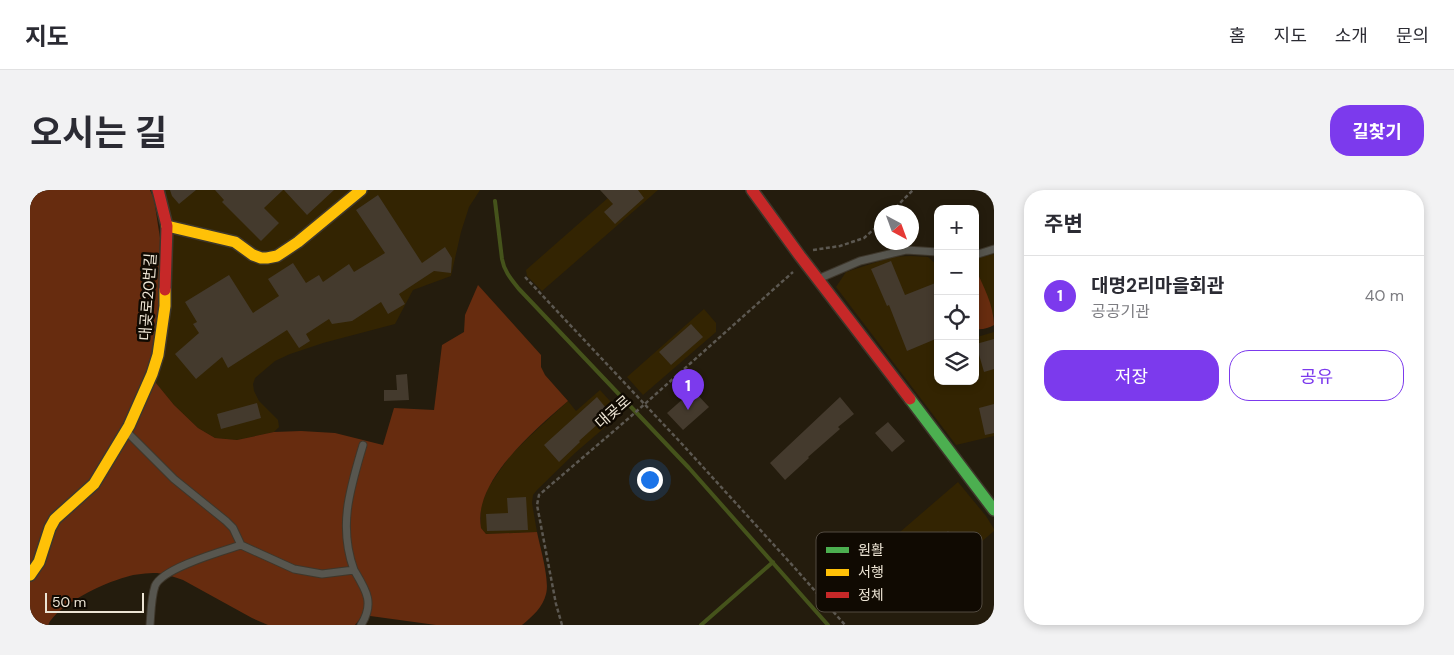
<!DOCTYPE html>
<html lang="ko">
<head>
<meta charset="utf-8">
<style>
	:root { --surface:#fff; --page:#f2f2f3; --text:#2b2b33; --muted:#7c7c81; --line:#e1e1e2; --accent:#7c3aed }
	body { margin:0; font-family:"DM Sans","Noto Sans KR",sans-serif; background:var(--page); color:var(--text) }
	.controls { position:absolute; right:15px; top:15px; display:grid; overflow:hidden; border-radius:10px; box-shadow:0 2px 8px #0003 }
	.controls button { width:45px; height:45px; display:grid; place-items:center; padding:0; border:0; border-bottom:1px solid var(--line); background:var(--surface); color:var(--text); font:25px sans-serif }
	.compass { position:absolute; left:844px; top:15px; width:45px; height:45px; border-radius:50%; background:var(--surface); box-shadow:0 2px 8px #0003; rotate:139deg }
	.scale { position:absolute; left:15px; bottom:12px; width:99px; box-sizing:border-box; padding-left:5px; border:2px solid #ece4d4; border-top:0; font-size:14px; line-height:18px; white-space:nowrap; color:#ece4d4; -webkit-text-stroke:4px #100a02; paint-order:stroke }
	.you { position:absolute; left:619px; top:289px; width:18px; height:18px; margin:-12px; border:4px solid #fff; border-radius:50%; background:#1a73e8; box-shadow:0 0 0 8px #1a73e833 }
	.badge { display:grid; place-items:center; width:32px; height:32px; border-radius:50%; background:var(--accent); color:#fff; font-size:16px; font-weight:700 }
	.pin { position:absolute; translate:-50% -41px; filter:drop-shadow(0 1px 2px #0008) }
	.pin::after { content:''; position:absolute; top:26px; width:18px; height:15px; background:inherit; clip-path:polygon(0 0,100% 0,50% 100%) }
	.list { margin:0; padding:0; list-style:none }
	h2 { display:flex; justify-content:space-between; align-items:center; height:65px; margin:0; padding:0 20px; font-size:21px }
	h2 small { font-size:16px; font-weight:400; color:var(--muted) }
	.list li { display:grid; grid-template-columns:32px 1fr auto; gap:15px; align-items:center; box-sizing:border-box; height:80px; padding:0 20px; border-top:1px solid var(--line) }
	.list b { display:block; font-size:19px; white-space:nowrap }
	.list p { margin:0; font-size:16px; white-space:nowrap; color:var(--muted) }
	.list em { font-size:16px; font-style:normal; color:var(--muted) }
	.actions { display:flex; gap:10px; padding:15px 20px }
	.actions a { flex:1; padding:11px 0; border:1px solid var(--accent); border-radius:20px; text-align:center; font-size:18px; color:var(--accent) }
	.actions .main { background:var(--accent); color:#fff }
	.icon { flex:none; width:28px; height:28px; fill:none; stroke:currentColor; stroke-width:2; stroke-linecap:round; stroke-linejoin:round }
	.map { position:relative; flex:none; width:964px; height:435px; overflow:hidden; border-radius:20px }
	header { display:flex; align-items:center; gap:30px; box-sizing:border-box; height:70px; padding:0 25px; background:var(--surface); border-bottom:1px solid var(--line) }
	header strong { font-size:24px }
	nav { display:flex; gap:28px; margin-inline-start:auto; font-size:18px }
	.intro { display:flex; align-items:center; justify-content:space-between; box-sizing:border-box; height:120px; padding:0 30px }
	h1 { margin:0; font-size:35px }
	.button { padding:12px 22px; border-radius:20px; background:var(--accent); color:#fff; font-size:18px; font-weight:700 }
	main { display:flex; gap:30px; padding:0 30px }
	aside { flex:1; background:var(--surface); border-radius:20px; box-shadow:0 2px 8px #0003 }
	.map>svg:first-child { display:block }
	.built { fill:#332402 }
	.green { fill:#672c0f }
	.lines { fill:none; stroke-linecap:round; stroke-linejoin:round }
	.stream { stroke:#45531b; stroke-width:4 }
	.building { fill:#443a2d }
	.lane-casing { stroke:#3e372b; stroke-width:9 }
	.fast-casing { stroke:#3e372b; stroke-width:14 }
	.slow-casing { stroke:#3e372b; stroke-width:14 }
	.jam-casing { stroke:#3e372b; stroke-width:14 }
	.path { stroke:#5c5851; stroke-width:2.5; stroke-dasharray:4 2.5; stroke-linecap:butt }
	.lane { stroke:#57564f; stroke-width:7 }
	.fast { stroke:#4caf50; stroke-width:11 }
	.slow { stroke:#ffc107; stroke-width:11 }
	.jam { stroke:#c62828; stroke-width:11 }
	.labels { text-anchor:middle; stroke-width:5; stroke-linejoin:round; paint-order:stroke }
	.street-label { font-size:15px; fill:#ece4d4; stroke:#100a02 }
	.key { fill:#100a02; stroke:#524b41; stroke-width:1 }
	.key-label { font-size:14px; fill:#ece4d4 }
</style>
</head>
<body>
<header>
<strong>지도</strong>
<nav><a>홈</a><a>지도</a><a>소개</a><a>문의</a></nav>
</header>
<div class="intro"><h1>오시는 길</h1><a class="button">길찾기</a></div>
<main>
<div class="map">
<svg width="964" height="435" viewBox="0 0 964 435">
	<rect width="100%" height="100%" fill="#241c0d"/>
	<path class="built" d="M 133,0 L 450,0 L 439,17 L 431,42 L 421,86 L 383,100 L 365,134 L 293,153 L 260,164 L 245,171 L 225,188 L 223,194 L 224,201 L 229,211 L 248,230 L 249,237 L 244,242 L 207,250 L 185,248 L 168,238 L 144,215 L 126,193 Z
		M 587,0 L 628,0 L 512,101 L 497,86 L 496,80 Z
		M 964,64 L 964,127 L 958,109 L 945,78 L 945,69 Z
		M 880,66 L 898,67 L 908,76 L 908,191 L 945,191 L 945,143 L 947,147 L 964,142 L 964,246 L 926,255 L 806,97 L 816,82 L 862,67 Z
		M 674,119 L 686,133 L 686,142 L 613,205 L 597,187 Z
		M 570,200 L 589,221 L 588,226 L 545,263 L 507,300 L 503,305 L 502,313 L 507,342 L 456,344 L 451,338 L 451,316 L 458,298 L 470,280 L 480,266 L 500,246 L 538,211 L 546,221 Z
		M 928,292 L 956,326 L 964,339 L 964,341 L 880,413 L 841,367 Z"/>
	<path class="green" d="M 0,0 L 120,0 L 124,9 L 130,48 L 126,193 L 144,215 L 168,238 L 185,248 L 207,250 L 244,242 L 271,241 L 305,243 L 353,255 L 364,218 L 404,220 L 412,155 L 434,142 L 435,125 L 448,95 L 511,165 L 511,177 L 515,185 L 538,211 C 508,237 462,276 452,315 C 450,322 450,331 451,338 L 456,344 L 507,342 C 510,357 520,390 516,404 C 513,417 502,427 492,435 L 406,435 L 333,425 L 325,435 L 238,435 L 222,428 L 153,390 C 144,387 136,384 127,383 C 117,383 105,384 96,387 C 74,393 28,414 18,435 L 0,435 Z
		M 945,78 C 953,95 964,116 964,135 C 959,138 952,140 946,139 L 945,137 Z"/>
	<g class="lines">
		<path class="stream" d="M 465,11 L 472,69 C 474,81 481,89 489,99 L 659,278 L 798,435
			M 671,435 L 743,372"/>
	</g>
	<path class="building" d="M 140,0 L 166,0 L 149,14 L 142,6 Z
		M 185,0 L 253,0 L 234,18 L 249,33 L 231,51 L 192,12 L 194,10 Z
		M 254,0 L 304,0 L 277,25 Z
		M 570,0 L 608,0 L 614,8 L 585,34 L 574,22 L 583,14 Z
		M 348,5 L 392,73 L 415,57 L 422,68 L 421,83 L 404,81 L 369,104 L 375,114 L 358,124 L 351,112 L 322,131 L 302,134 L 299,129 L 276,144 L 280,151 L 269,158 L 257,140 L 198,178 L 192,167 L 166,189 L 145,164 L 169,143 L 163,134 L 167,132 L 155,112 L 199,85 L 223,123 L 249,106 L 238,89 L 263,73 L 276,93 L 289,85 L 293,92 L 319,74 L 324,82 L 355,63 L 326,20 Z
		M 861,71 L 875,105 L 908,92 L 908,148 L 877,161 L 859,115 L 857,116 L 841,79 Z
		M 661,134 L 673,147 L 641,175 L 629,162 Z
		M 964,149 L 964,179 L 954,182 L 946,154 Z
		M 377,184 L 379,210 L 354,211 L 354,200 L 367,200 L 366,185 Z
		M 663,200 L 679,217 L 653,240 L 637,223 Z
		M 567,207 L 580,223 L 549,251 L 550,252 L 529,272 L 514,255 Z
		M 810,207 L 824,224 L 808,237 L 810,239 L 778,267 L 779,268 L 755,290 L 740,273 Z
		M 227,213 L 231,228 L 191,239 L 187,224 Z
		M 964,214 L 964,243 L 955,245 L 949,218 Z
		M 858,232 L 875,251 L 862,262 L 845,243 Z
		M 496,307 L 498,340 L 457,341 L 456,324 L 478,323 L 477,308 Z
		M 918,341 L 933,358 L 877,407 L 843,367 L 872,342 L 892,365 Z"/>
	<g class="lines">
		<g class="lane-casing">
			<path id="lane" d="M 945,65 L 964,59
				M 788,89 L 830,71 L 876,60 L 908,62
				M 96,241 L 144,289 L 196,331 L 203,338 L 211,355 L 264,379 L 292,384 L 324,380 C 336,400 345,413 331,435
				M 324,380 C 308,336 320,299 333,255
				M 120,435 C 121,423 121,408 125,396 C 132,378 193,361 211,355"/>
		</g>
		<g class="fast-casing">
			<path id="fast" d="M 880,209 L 964,320"/>
		</g>
		<g class="slow-casing">
			<path id="slow" d="M 137,36 L 205,52 L 223,65 L 231,68 L 237,68 L 247,66 L 268,52 L 331,0
				M 0,385 L 9,372 L 20,338 L 25,329 L 64,294 L 99,236 L 122,184 L 128,165 L 135,116 L 135,100"/>
		</g>
		<g class="jam-casing">
			<path id="jam" d="M 128,0 L 137,36 L 135,100
				M 722,0 L 770,66 L 880,209"/>
		</g>
		<path class="path" d="M 861,22 L 883,0
			M 783,60 L 810,56 L 834,48 L 852,32
			M 495,87 L 652,254 L 764,377 L 815,435
			M 532,435 L 526,414 L 507,315 L 509,305 L 599,228 L 763,82"/>
		<use href="#lane" class="lane"/>
		<use href="#fast" class="fast"/>
		<use href="#slow" class="slow"/>
		<use href="#jam" class="jam"/>
	</g>
	<g class="labels">
		<g class="street-label">
			<text transform="translate(118 107) rotate(-86)" y="5">대곶로20번길</text>
			<text transform="translate(583 222) rotate(-41)" y="5">대곶로</text>
		</g>
	</g>
	<rect x="786" y="342" width="166" height="80" rx="8" class="key"/>
	<rect x="796" y="357" width="23" height="6" fill="#4caf50"/>
	<rect x="796" y="379" width="23" height="7" fill="#ffc107"/>
	<rect x="796" y="402" width="23" height="6" fill="#c62828"/>
	<g class="key-label">
		<text x="828" y="365">원활</text>
		<text x="828" y="387">서행</text>
		<text x="828" y="410">정체</text>
	</g>
</svg>
<div class="controls">
<button>+</button>
<button>−</button>
<button><svg class="icon" aria-label="locate" viewBox="0 0 24 24"><circle cx="12" cy="12" r="6"/><path d="M12 2v4M12 18v4M2 12h4M18 12h4"/></svg></button>
<button><svg class="icon" aria-label="layers" viewBox="0 0 24 24"><path d="M12 4l9 5-9 5-9-5zM3 14l9 5 9-5"/></svg></button>
</div>
<svg class="compass" viewBox="-18 -18 36 36"><path d="M0-13l5 13h-10z" fill="#e53935"/><path d="M0 13l5-13h-10z" fill="#7c7c81"/></svg>
<div class="scale">50 m</div>
<div class="you"></div>
<div class="pin badge" style="left:658px;top:220px">1</div>
</div>
<aside>
<h2>주변<small></small></h2>
<ul class="list">
<li><span class="badge">1</span><div><b>대명2리마을회관</b><p>공공기관</p></div><em>40 m</em></li>
</ul>
<div class="actions"><a class="main">저장</a><a>공유</a></div>
</aside>
</main>
</body>
</html>
